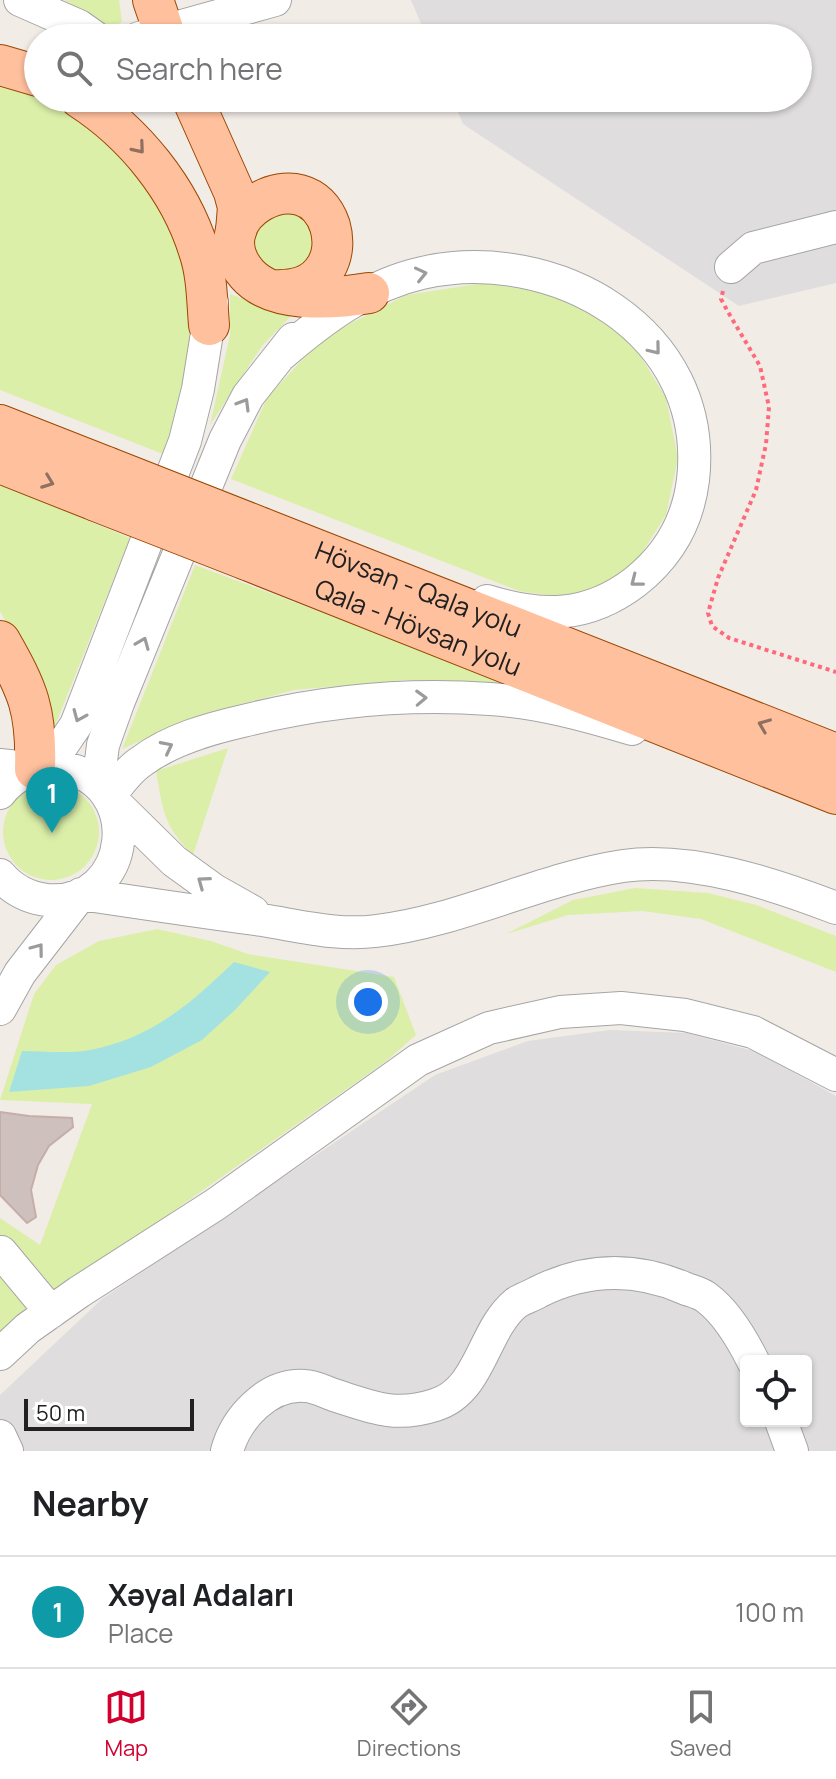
<!DOCTYPE html>
<html lang="en">
<head>
<meta charset="utf-8">
<style>
	:root { --surface:#fff; --page:#f2f2f2; --text:#202124; --muted:#757577; --line:#e0e0e0; --accent:#d1002e }
	body { margin:0; font-family:Manrope,sans-serif; background:var(--page); color:var(--text) }
	.controls { position:absolute; right:24px; bottom:24px; display:grid; overflow:hidden; border-radius:8px; box-shadow:0 2px 6px #0004 }
	.controls button { width:72px; height:72px; display:grid; place-items:center; padding:0; border:0; border-bottom:2px solid var(--line); background:var(--surface); color:var(--text); font:40px sans-serif }
	.scale { position:absolute; left:24px; bottom:20px; width:170px; box-sizing:border-box; padding-left:8px; border:4px solid #212121; border-top:0; font-size:22px; line-height:28px; white-space:nowrap; color:#212121; -webkit-text-stroke:6px #fff; paint-order:stroke }
	.you { position:absolute; left:368px; top:1002px; width:28px; height:28px; margin:-20px; border:6px solid #fff; border-radius:50%; background:#1a73e8; box-shadow:0 0 0 12px #1a73e833 }
	.badge { display:grid; place-items:center; width:52px; height:52px; border-radius:50%; background:var(--accent); color:#fff; font-size:26px; font-weight:700 }
	.pin { position:absolute; translate:-50% -66px; filter:drop-shadow(0 2px 4px #0008) }
	.pin::after { content:''; position:absolute; top:42px; width:28px; height:24px; background:inherit; clip-path:polygon(0 0,100% 0,50% 100%) }
	.list { margin:0; padding:0; list-style:none }
	h2 { display:flex; justify-content:space-between; align-items:center; height:104px; margin:0; padding:0 32px; font-size:34px }
	h2 small { font-size:26px; font-weight:400; color:var(--muted) }
	.list li { display:grid; grid-template-columns:52px 1fr auto; gap:24px; align-items:center; box-sizing:border-box; height:112px; padding:0 32px; border-top:2px solid var(--line) }
	.list b { display:block; font-size:30px; white-space:nowrap }
	.list p { margin:0; font-size:26px; white-space:nowrap; color:var(--muted) }
	.list em { font-size:26px; font-style:normal; color:var(--muted) }
	.icon { flex:none; width:44px; height:44px; fill:none; stroke:currentColor; stroke-width:2; stroke-linecap:round; stroke-linejoin:round }
	.map { position:relative; flex:none; width:836px; height:1451px; overflow:hidden }
	.search { position:absolute; background:var(--surface); box-shadow:0 2px 6px #0004; left:24px; right:24px; top:24px; height:88px; display:flex; align-items:center; gap:20px; box-sizing:border-box; padding:0 28px; border-radius:44px; color:var(--muted); font-size:30px }
	.sheet { height:216px; background:var(--surface) }
	nav { display:flex; justify-content:space-around; align-items:center; box-sizing:border-box; height:112px; border-top:2px solid var(--line); background:var(--surface); font-size:22px; color:var(--muted) }
	nav a { display:grid; justify-items:center; gap:4px }
	nav .on { color:var(--accent) }
	.map>svg:first-child { display:block }
	.residential { fill:#dfddde; fill-rule:evenodd }
	.grass { fill:#dbefa9 }
	.water { fill:#a4e2e2 }
	.building { fill:#cec0bc; stroke:#c5aea8; stroke-width:2 }
	.lines { fill:none; stroke-linecap:round; stroke-linejoin:round }
	.minor-casing { stroke:#a5a5a5; stroke-width:34 }
	.major-casing { stroke:#9d4700; stroke-width:42 }
	.path { stroke:#ff6a7b; stroke-width:4; stroke-dasharray:4 4; stroke-linecap:butt }
	.minor { stroke:#fff; stroke-width:32 }
	.major { stroke:#ffc09e; stroke-width:40 }
	.major-bridge-casing { stroke:#9d4700; stroke-width:42; stroke-linecap:butt }
	.major-bridge { stroke:#ffc09e; stroke-width:40 }
	.oneway { stroke:#907060 }
	.oneway2 { stroke:#9b9b9b }
	.labels { text-anchor:middle; stroke-width:6; stroke-linejoin:round; paint-order:stroke }
	.street-label { font-size:26px; fill:#212121; stroke:#fff }
</style>
</head>
<body>
<div class="map">
<svg width="836" height="1451" viewBox="0 0 836 1451">
	<rect width="100%" height="100%" fill="#f2ece7"/>
	<path class="residential" d="M 411,0 L 836,0 L 836,283 L 739,306 L 463,124 L 452,98 L 798,98 L 798,38 L 427,38 Z
		M 610,1030 L 686,1033 L 757,1052 L 836,1096 L 836,1451 L 0,1451 L 0,1395 L 102,1299 L 435,1075 L 528,1041 ZM 746,1361 L 806,1361 L 806,1421 L 746,1421 Z"/>
	<path class="grass" d="M 65,0 L 119,0 L 122,22 L 111,28 Z
		M 0,84 L 38,91 L 38,98 L 50,98 L 78,115 L 127,155 L 157,198 L 188,270 L 194,318 L 188,378 L 163,454 L 0,390 Z
		M 285,210 L 306,219 L 316,241 L 308,263 L 288,274 L 265,269 L 251,250 L 255,226 Z
		M 484,283 L 569,296 L 630,339 L 666,398 L 678,458 L 666,515 L 636,562 L 607,585 L 561,597 L 519,591 L 231,479 L 267,398 L 322,338 L 406,295 Z
		M 230,294 L 291,316 L 262,346 L 210,425 L 230,335 Z
		M 0,484 L 130,538 L 55,726 L 36,678 L 0,611 Z
		M 195,565 L 521,687 L 406,680 L 294,690 L 200,715 L 122,749 Z
		M 228,748 L 193,855 C 163,825 163,811 156,771 Z
		M3 832a48 48 0 1 1 96 0a48 48 0 1 1-96 0Z
		M 635,888 L 708,893 L 756,905 L 836,936 L 836,972 L 701,919 L 642,911 L 568,915 L 506,934 L 573,900 Z
		M 157,929 L 211,941 L 248,954 L 394,977 L 416,1035 L 385,1062 L 0,1333 L 0,1218 L 40,1245 L 92,1104 L 0,1100 L 34,994 L 56,965 L 99,941 Z"/>
	<path class="water" d="M 234,962 L 270,972 L 236,1009 L 202,1040 L 151,1067 L 89,1086 L 9,1092 L 22,1051 C 44,1051 69,1054 90,1050 C 152,1038 190,1004 234,962 Z"/>
	<path class="building" d="M 0,1112 L 29,1116 L 72,1118 L 73,1127 L 49,1146 L 38,1165 L 31,1190 L 36,1217 L 27,1223 L 0,1195 Z"/>
	<g class="lines">
		<g class="minor-casing">
			<path id="minor" d="M 20,0 L 79,26 L 96,38
				M 139,38 L 275,0
				M 731,267 L 753,248 L 836,227
				M 282,354 C 323,319 368,285 422,273 C 554,243 710,331 693,480 C 688,521 668,556 635,582 C 588,618 542,618 487,601
				M 0,765 L 35,769 L 59,750 L 76,725 L 185,441 L 198,389 L 212,302
				M 0,793 C 13,775 38,764 59,767 C 147,779 133,907 47,900 C 28,898 12,889 0,875
				M 109,797 C 119,784 128,770 142,761 C 170,740 208,729 243,721 C 323,701 407,693 490,699 C 538,702 586,715 632,729
				M 253,912 L 214,890 L 174,861 L 109,797 L 101,761 L 103,745 L 118,703 L 225,440 L 248,396 L 293,339
				M 0,1009 L 20,973 L 81,894 C 141,903 201,912 262,920 C 300,926 338,936 376,931 C 461,921 539,879 623,866 C 690,856 774,884 836,908
				M 1,1252 L 51,1312
				M 0,1354 L 28,1328 L 79,1292 L 216,1204 L 418,1060 L 489,1028 L 560,1012 L 621,1008 L 685,1015 L 753,1032 L 836,1075
				M 781,1421 L 792,1451
				M 0,1436 L 7,1451
				M 227,1451 C 236,1418 268,1383 305,1386 C 314,1386 325,1392 334,1395 C 371,1407 395,1418 435,1405 C 481,1391 482,1331 516,1303 C 522,1299 531,1296 538,1292 C 586,1268 635,1267 684,1288 C 691,1291 701,1293 707,1298 C 727,1313 742,1339 753,1361"/>
		</g>
		<g class="major-casing">
			<g id="major">
				<path d="M 153,0 L 166,38"/>
				<path d="M 0,65 L 38,76"/>
				<path d="M 80,98 C 134,133 180,189 199,251 C 207,274 207,301 209,325"/>
				<path d="M 192,98 L 234,192 L 238,207 L 236,231"/>
				<path d="M 273,290 C 294,291 314,287 326,267 C 333,255 334,240 330,226 C 306,154 197,216 247,274 C 273,304 334,299 369,293"/>
				<path d="M 0,425 L 107,467"/>
				<path d="M 0,463 L 96,501"/>
				<path id="s1" d="M 262,528 L 836,754"/>
				<path id="s2" d="M 247,560 L 836,794"/>
				<path d="M 0,641 C 28,690 37,711 35,769"/>
			</g>
		</g>
		<path class="path" d="M 723,291 L 721,299 L 728,312 L 760,366 L 769,407 L 766,444 L 756,490 L 718,578 L 708,613 L 712,626 L 729,638 L 836,672"/>
		<use href="#minor" class="minor"/>
		<use href="#major" class="major"/>
		<g class="major-bridge-casing">
			<path id="major-bridge" d="M 107,467 L 262,528
				M 96,501 L 247,560"/>
		</g>
		<use href="#major-bridge" class="major-bridge"/>
	</g>
	<defs><path id="oneway-chevron" d="M-2-3.5L2.5 0L-2 3.5" fill="none" stroke-width="1.6" stroke-linecap="round" stroke-linejoin="round" transform="scale(2)"/></defs>
	<g class="oneway">
		<use href="#oneway-chevron" transform="translate(139 148) rotate(50)"/>
		<use href="#oneway-chevron" transform="translate(48 482) rotate(21)"/>
		<use href="#oneway-chevron" transform="translate(764 725) rotate(-158)"/>
	</g>
	<g class="oneway2">
		<use href="#oneway-chevron" transform="translate(421 274) rotate(-13)"/>
		<use href="#oneway-chevron" transform="translate(655 349) rotate(51)"/>
		<use href="#oneway-chevron" transform="translate(244 404) rotate(-59)"/>
		<use href="#oneway-chevron" transform="translate(636 581) rotate(142)"/>
		<use href="#oneway-chevron" transform="translate(143 643) rotate(-68)"/>
		<use href="#oneway-chevron" transform="translate(421 698) rotate(-2)"/>
		<use href="#oneway-chevron" transform="translate(79 716) rotate(113)"/>
		<use href="#oneway-chevron" transform="translate(167 747) rotate(-27)"/>
		<use href="#oneway-chevron" transform="translate(203 882) rotate(-144)"/>
		<use href="#oneway-chevron" transform="translate(38 949) rotate(-53)"/>
	</g>
	<g class="labels">
		<g class="street-label">
			<text dy="9" stroke="none"><textPath href="#s1" startOffset="168">Hövsan - Qala yolu</textPath></text>
			<text dy="9" stroke="none"><textPath href="#s2" startOffset="184">Qala - Hövsan yolu</textPath></text>
		</g>
	</g>
</svg>
<div class="controls">
<button><svg class="icon" aria-label="locate" viewBox="0 0 24 24"><circle cx="12" cy="12" r="6"/><path d="M12 2v4M12 18v4M2 12h4M18 12h4"/></svg></button>
</div>
<div class="scale">50 m</div>
<div class="you"></div>
<div class="pin badge" style="left:52px;top:833px;background:#0f9aa8">1</div>
<div class="search"><svg class="icon" aria-label="search" viewBox="0 0 24 24"><circle cx="10" cy="10" r="6"/><path d="M15 15l6 6"/></svg>Search here</div>
</div>
<section class="sheet">
<h2>Nearby<small></small></h2>
<ul class="list">
<li><span class="badge" style="background:#0f9aa8">1</span><div><b>Xəyal Adaları</b><p>Place</p></div><em>100 m</em></li>
</ul>
</section>
<nav>
<a class="on"><svg class="icon" aria-label="map" viewBox="0 0 24 24"><path d="M3 6l6-2 6 2 6-2v14l-6 2-6-2-6 2zM9 4v14M15 6v14"/></svg>Map</a>
<a><svg class="icon" aria-label="directions" viewBox="0 0 24 24"><path d="M12 3l9 9-9 9-9-9zM9 14v-3h6M13 9l2 2-2 2"/></svg>Directions</a>
<a><svg class="icon" aria-label="saved" viewBox="0 0 24 24"><path d="M7 4h10v16l-5-4-5 4z"/></svg>Saved</a>
</nav>
</body>
</html>
